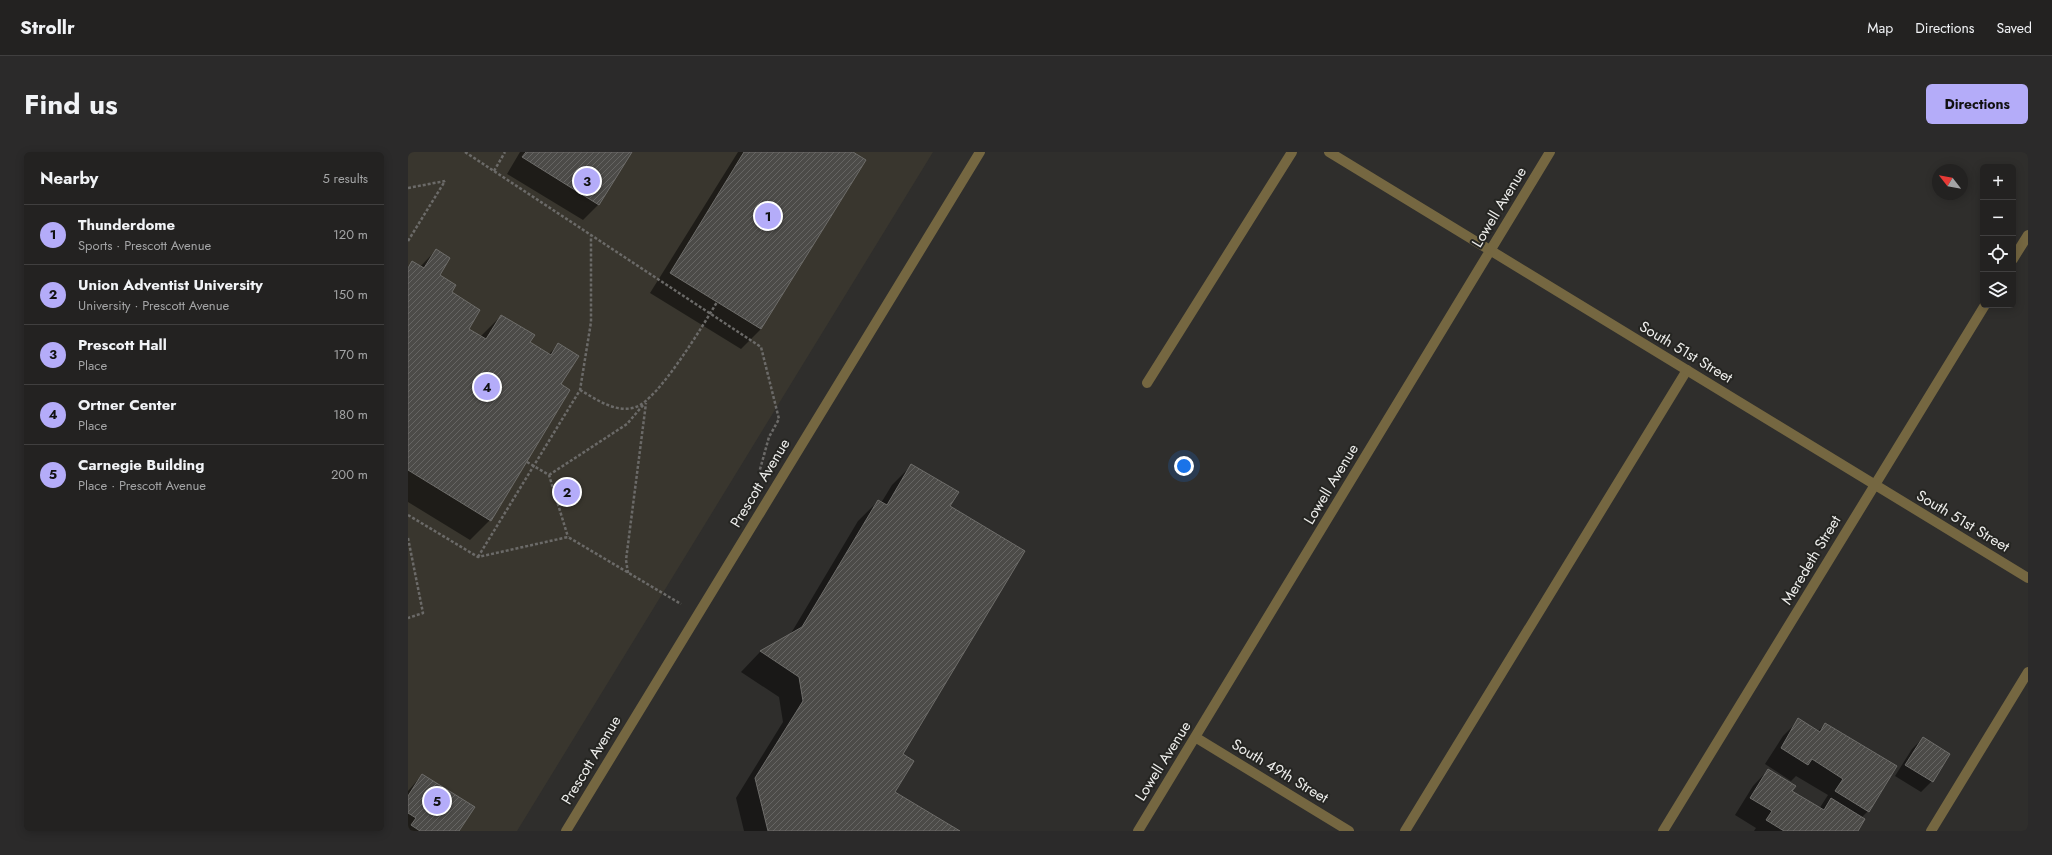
<!DOCTYPE html>
<html lang="en">
<head>
<meta charset="utf-8">
<style>
	:root { --surface:#232221; --page:#2b2a2a; --text:#f1f3f6; --muted:#a3a4a5; --line:#403f3f; --accent:#b4acf9 }
	body { margin:0; font-family:Jost,sans-serif; background:var(--page); color:var(--text) }
	.controls { position:absolute; right:12px; top:12px; display:grid; overflow:hidden; border-radius:6px; box-shadow:0 2px 10px #0003 }
	.controls button { width:36px; height:36px; display:grid; place-items:center; padding:0; border:0; border-bottom:1px solid var(--line); background:var(--surface); color:var(--text); font:20px sans-serif }
	.compass { position:absolute; left:1524px; top:12px; width:36px; height:36px; border-radius:50%; background:var(--surface); box-shadow:0 2px 10px #0003; rotate:301deg }
	.you { position:absolute; left:776px; top:314px; width:14px; height:14px; margin:-10px; border:3px solid #fff; border-radius:50%; background:#1a73e8; box-shadow:0 0 0 6px #1a73e833 }
	.badge { display:grid; place-items:center; width:26px; height:26px; border-radius:50%; background:var(--accent); color:#111; font-size:13px; font-weight:700 }
	.pin { position:absolute; translate:-50% -50%; border:2px solid #fff; box-shadow:0 1px 4px #0006 }
	.list { margin:0; padding:0; list-style:none }
	h2 { display:flex; justify-content:space-between; align-items:center; height:52px; margin:0; padding:0 16px; font-size:17px }
	h2 small { font-size:13px; font-weight:400; color:var(--muted) }
	.list li { display:grid; grid-template-columns:26px 1fr auto; gap:12px; align-items:center; box-sizing:border-box; height:60px; padding:0 16px; border-top:1px solid var(--line) }
	.list b { display:block; font-size:15px; white-space:nowrap }
	.list p { margin:0; font-size:13px; white-space:nowrap; color:var(--muted) }
	.list em { font-size:13px; font-style:normal; color:var(--muted) }
	.icon { flex:none; width:22px; height:22px; fill:none; stroke:currentColor; stroke-width:2; stroke-linecap:round; stroke-linejoin:round }
	.map { position:relative; flex:none; width:1620px; height:679px; overflow:hidden; border-radius:6px }
	header { display:flex; align-items:center; gap:24px; box-sizing:border-box; height:56px; padding:0 20px; background:var(--surface); border-bottom:1px solid var(--line) }
	header strong { font-size:19px }
	nav { display:flex; gap:22px; margin-inline-start:auto; font-size:14px }
	.intro { display:flex; align-items:center; justify-content:space-between; box-sizing:border-box; height:96px; padding:0 24px }
	h1 { margin:0; font-size:28px }
	.button { padding:10px 18px; border-radius:6px; background:var(--accent); color:#111; font-size:14px; font-weight:700 }
	main { display:flex; gap:24px; padding:0 24px }
	aside { flex:1; background:var(--surface); border-radius:6px; box-shadow:0 2px 10px #0003 }
	.map>svg:first-child { display:block }
	.built { fill:#39362e }
	.shadow { fill:#0007 }
	.building { fill:url(#building-hatch); stroke:#6e6d6a }
	.lines { fill:none; stroke-linecap:round; stroke-linejoin:round }
	.path { stroke:#6b6a68; stroke-width:2.5; stroke-dasharray:3 2; stroke-linecap:butt }
	.service { stroke:#756741; stroke-width:10 }
	.minor { stroke:#756741; stroke-width:10 }
	.labels { text-anchor:middle; stroke-width:4; stroke-linejoin:round; paint-order:stroke }
	.street-label { font-size:15px; fill:#eeeeec; stroke:#252522 }
</style>
</head>
<body>
<header>
<strong>Strollr</strong>
<nav><a>Map</a><a>Directions</a><a>Saved</a></nav>
</header>
<div class="intro"><h1>Find us</h1><a class="button">Directions</a></div>
<main>
<aside>
<h2>Nearby<small>5 results</small></h2>
<ul class="list">
<li><span class="badge">1</span><div><b>Thunderdome</b><p>Sports · Prescott Avenue</p></div><em>120 m</em></li>
<li><span class="badge">2</span><div><b>Union Adventist University</b><p>University · Prescott Avenue</p></div><em>150 m</em></li>
<li><span class="badge">3</span><div><b>Prescott Hall</b><p>Place</p></div><em>170 m</em></li>
<li><span class="badge">4</span><div><b>Ortner Center</b><p>Place</p></div><em>180 m</em></li>
<li><span class="badge">5</span><div><b>Carnegie Building</b><p>Place · Prescott Avenue</p></div><em>200 m</em></li>
</ul>
</aside>
<div class="map">
<svg width="1620" height="679" viewBox="0 0 1620 679">
	<defs>
		<pattern id="building-hatch" width="6" height="6" patternUnits="userSpaceOnUse"><rect width="6" height="6" fill="#4c4b48"/><path d="M-1 1l2-2M0 6l6-6M5 7l2-2" fill="none" stroke="#666563"/></pattern>
	</defs>
	<rect width="100%" height="100%" fill="#2f2e2c"/>
	<path class="built" d="M 0,0 L 525,0 L 109,679 L 0,679 Z"/>
	<path class="shadow" d="M 112,0 L 223,0 L 191,52 L 175,68 L 99,22 Z
		M 330,0 L 443,0 L 353,177 L 333,197 L 242,141 Z
		M 28,98 L 30,123 L 42,141 L 59,177 L 72,185 L 93,164 L 120,191 L 140,203 L 151,192 L 152,233 L 82,368 L 62,388 L 0,350 L 0,115 L 4,110 L 12,115 Z
		M 504,313 L 541,354 L 486,640 L 550,679 L 336,679 L 328,646 L 375,570 L 371,545 L 333,520 L 352,500 L 382,483 L 450,369 L 470,349 L 473,351 L 484,333 Z
		M 1391,568 L 1410,579 L 1418,572 L 1460,659 L 1453,666 L 1448,679 L 1346,679 L 1348,676 L 1327,663 L 1345,634 L 1360,618 L 1383,640 L 1411,657 L 1420,643 L 1388,624 L 1383,629 L 1357,612 L 1375,584 Z
		M 1515,586 L 1524,629 L 1513,640 L 1487,624 L 1504,597 Z
		M 14,623 L 50,679 L 0,679 L 0,639 Z"/>
	<path class="building" d="M 118,0 L 224,0 L 191,53 L 114,5 Z
		M 336,0 L 445,0 L 458,8 L 353,177 L 262,121 Z
		M 28,97 L 42,106 L 32,123 L 48,133 L 44,140 L 72,158 L 61,177 L 78,187 L 93,163 L 127,183 L 122,190 L 143,203 L 150,191 L 171,204 L 153,232 L 162,238 L 83,369 L 0,318 L 0,116 L 4,109 L 16,116 Z
		M 503,312 L 551,340 L 542,354 L 617,399 L 495,602 L 506,609 L 487,640 L 552,679 L 360,679 L 347,626 L 395,549 L 391,525 L 352,499 L 394,475 L 470,348 L 479,353 Z
		M 1390,566 L 1412,580 L 1417,571 L 1489,614 L 1461,660 L 1427,639 L 1435,627 L 1404,607 L 1400,613 L 1373,596 Z
		M 1515,585 L 1542,602 L 1525,630 L 1497,613 Z
		M 1360,617 L 1388,634 L 1384,639 L 1416,658 L 1423,646 L 1457,667 L 1450,679 L 1376,679 L 1358,668 L 1364,659 L 1342,646 Z
		M 14,622 L 67,655 L 51,679 L 12,679 L 3,673 L 8,666 L 0,661 L 0,644 Z"/>
	<g class="lines">
		<path class="path" d="M 57,0 L 353,195 L 371,267 L 361,285 L 351,321 L 352,323
			M 86,19 L 97,0
			M 0,36 L 37,29
			M 0,89 L 37,29
			M 172,238 C 188,247 208,262 228,255 C 250,248 296,172 309,150
			M 119,310 L 141,323 L 160,385
			M 141,323 L 219,272 L 236,252
			M 0,363 L 70,405 L 160,385 L 273,452
			M 0,386 L 15,461 L 0,466
			M 70,405 L 172,238 L 183,170 L 183,84
			M 220,421 L 218,408 L 238,251"/>
		<path class="service" d="M 739,231 L 884,0
			M 997,679 L 1279,218
			M 1523,679 L 1620,520"/>
		<path class="minor" d="M 921,0 L 1620,426
			M 1605,107 L 1620,83
			M 787,585 L 941,679
			M 158,679 L 572,0
			M 730,679 L 1142,0
			M 1255,679 L 1577,153"/>
	</g>
	<g class="labels">
		<g class="street-label">
			<text transform="translate(1091 55) rotate(-59)" y="5">Lowell Avenue</text>
			<text transform="translate(1278 200) rotate(31)" y="5">South 51st Street</text>
			<text transform="translate(352 331) rotate(-59)" y="5">Prescott Avenue</text>
			<text transform="translate(923 332) rotate(-59)" y="5">Lowell Avenue</text>
			<text transform="translate(1555 369) rotate(31)" y="5">South 51st Street</text>
			<text transform="translate(1403 408) rotate(-59)" y="5">Meredeth Street</text>
			<text transform="translate(183 608) rotate(-59)" y="5">Prescott Avenue</text>
			<text transform="translate(755 609) rotate(-58)" y="5">Lowell Avenue</text>
			<text transform="translate(872 619) rotate(31)" y="5">South 49th Street</text>
		</g>
	</g>
</svg>
<div class="controls">
<button>+</button>
<button>−</button>
<button><svg class="icon" aria-label="locate" viewBox="0 0 24 24"><circle cx="12" cy="12" r="6"/><path d="M12 2v4M12 18v4M2 12h4M18 12h4"/></svg></button>
<button><svg class="icon" aria-label="layers" viewBox="0 0 24 24"><path d="M12 4l9 5-9 5-9-5zM3 14l9 5 9-5"/></svg></button>
</div>
<svg class="compass" viewBox="-18 -18 36 36"><path d="M0-13l5 13h-10z" fill="#e53935"/><path d="M0 13l5-13h-10z" fill="#a3a4a5"/></svg>
<div class="you"></div>
<div class="pin badge" style="left:360px;top:64px">1</div>
<div class="pin badge" style="left:159px;top:340px">2</div>
<div class="pin badge" style="left:179px;top:29px">3</div>
<div class="pin badge" style="left:79px;top:235px">4</div>
<div class="pin badge" style="left:29px;top:649px">5</div>
</div>
</main>
</body>
</html>
